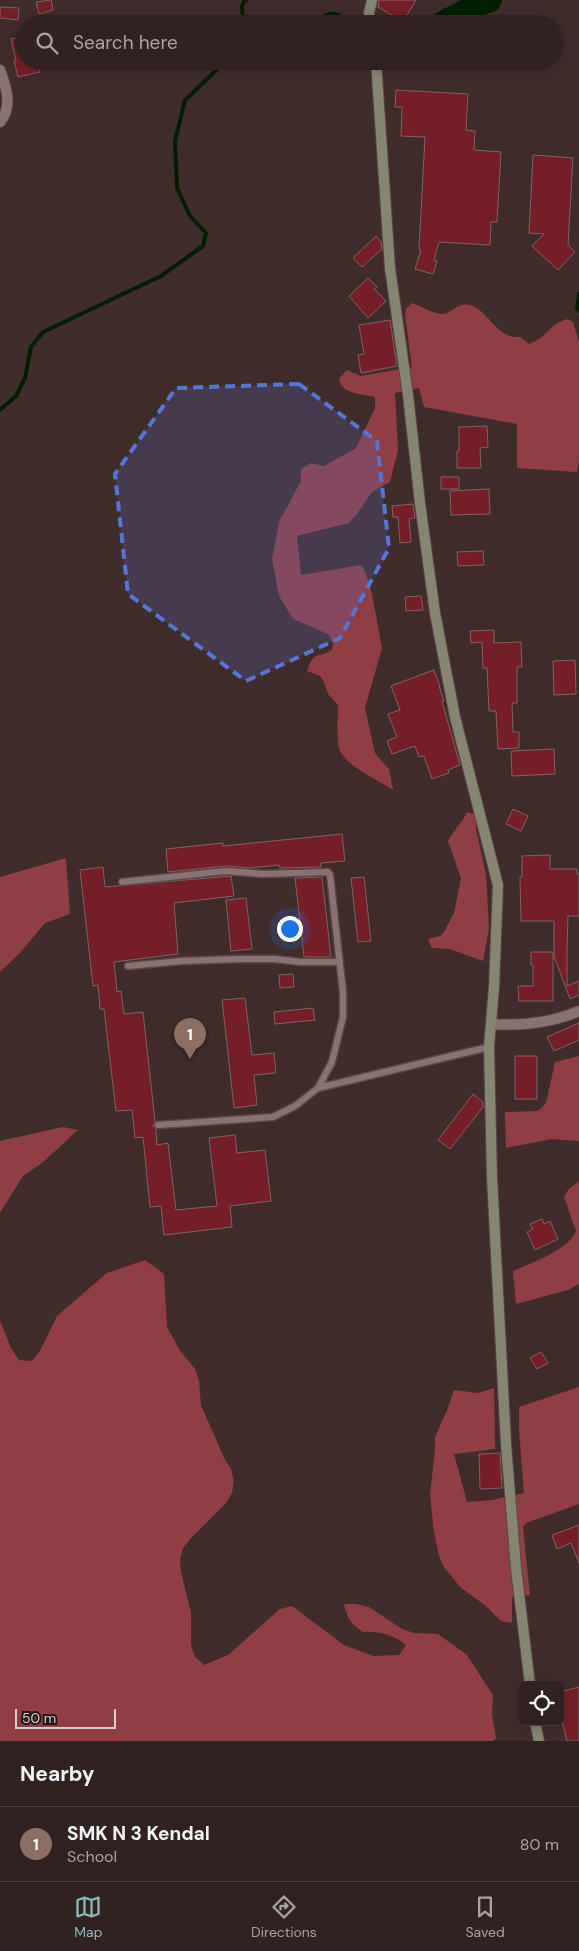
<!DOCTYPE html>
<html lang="en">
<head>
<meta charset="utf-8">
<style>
	:root { --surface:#312121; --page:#3d2e2e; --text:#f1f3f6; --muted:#a8a3a5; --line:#4c3e3f; --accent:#8bbbb9 }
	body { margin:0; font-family:"DM Sans",sans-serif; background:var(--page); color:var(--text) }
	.controls { position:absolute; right:15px; bottom:15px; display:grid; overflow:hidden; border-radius:8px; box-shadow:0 2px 12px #0003 }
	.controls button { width:45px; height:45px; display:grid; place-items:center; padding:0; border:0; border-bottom:1px solid var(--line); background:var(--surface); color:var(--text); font:25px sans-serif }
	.scale { position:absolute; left:15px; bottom:12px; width:101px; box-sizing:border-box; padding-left:5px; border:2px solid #ddcfcf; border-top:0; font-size:14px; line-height:18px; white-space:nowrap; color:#ddcfcf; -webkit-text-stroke:4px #211717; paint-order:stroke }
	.you { position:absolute; left:289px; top:928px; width:18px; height:18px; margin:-12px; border:4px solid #fff; border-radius:50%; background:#1a73e8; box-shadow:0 0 0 8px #1a73e833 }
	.badge { display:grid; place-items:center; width:32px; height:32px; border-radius:50%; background:var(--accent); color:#fff; font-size:16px; font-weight:700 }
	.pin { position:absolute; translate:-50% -41px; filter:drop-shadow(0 1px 2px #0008) }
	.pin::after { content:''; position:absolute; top:26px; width:18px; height:15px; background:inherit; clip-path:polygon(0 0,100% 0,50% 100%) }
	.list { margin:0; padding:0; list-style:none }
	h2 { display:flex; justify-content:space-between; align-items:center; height:65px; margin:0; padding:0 20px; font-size:21px }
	h2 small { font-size:16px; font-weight:400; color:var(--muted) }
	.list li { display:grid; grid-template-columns:32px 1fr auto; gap:15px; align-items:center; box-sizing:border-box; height:75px; padding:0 20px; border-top:1px solid var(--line) }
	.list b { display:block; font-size:19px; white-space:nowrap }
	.list p { margin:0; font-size:16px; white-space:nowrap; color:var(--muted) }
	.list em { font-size:16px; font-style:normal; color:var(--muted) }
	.icon { flex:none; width:28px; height:28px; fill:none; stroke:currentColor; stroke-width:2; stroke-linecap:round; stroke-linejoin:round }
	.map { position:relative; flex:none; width:579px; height:1741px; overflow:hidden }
	.search { position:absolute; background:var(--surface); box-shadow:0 2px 12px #0003; left:15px; right:15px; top:15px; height:55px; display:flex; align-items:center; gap:12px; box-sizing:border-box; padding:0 18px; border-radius:28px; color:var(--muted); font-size:19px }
	.sheet { height:140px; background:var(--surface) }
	nav { display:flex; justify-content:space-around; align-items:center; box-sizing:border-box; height:70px; border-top:1px solid var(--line); background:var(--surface); font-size:14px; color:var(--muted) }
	nav a { display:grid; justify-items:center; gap:2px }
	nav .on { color:var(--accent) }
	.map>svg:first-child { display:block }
	.green { fill:#903e44 }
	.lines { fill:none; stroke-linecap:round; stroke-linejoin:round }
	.stream { stroke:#011f00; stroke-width:4 }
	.river { stroke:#011f00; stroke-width:24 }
	.building { fill:#761f29; stroke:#7e6565 }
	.service-casing { stroke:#5a4848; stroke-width:9 }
	.minor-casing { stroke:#5a4848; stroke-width:12 }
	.secondary-casing { stroke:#5a4848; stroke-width:12 }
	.service { stroke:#8b7272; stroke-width:6 }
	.minor { stroke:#8b7272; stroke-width:10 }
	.secondary { stroke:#868571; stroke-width:10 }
	.marked { fill:#5775d5; fill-opacity:0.2; stroke:#5775d5; stroke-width:4; stroke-dasharray:10 6; stroke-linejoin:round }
</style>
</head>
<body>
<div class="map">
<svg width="579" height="1741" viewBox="0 0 579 1741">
	<rect width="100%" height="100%" fill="#412c2c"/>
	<path class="green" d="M 412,303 C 421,306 431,313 441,314 C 452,315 458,299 473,306 C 490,314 498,339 520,337 L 529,344 C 549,337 548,324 568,319 L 573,322 L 579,342 L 579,459 L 577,472 L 517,468 L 517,424 L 424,407 L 419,388 L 395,393 L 398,450 L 390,482 L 372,492 L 357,514 L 349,523 L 297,536 L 301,575 L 361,565 L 365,571 L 372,594 L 382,648 L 365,708 L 375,753 L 389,769 L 393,790 C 379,781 347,766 340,751 C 336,742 338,716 338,705 L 328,694 L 324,682 L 320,676 L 307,671 C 314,650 316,659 332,650 L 333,643 L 328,634 L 293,619 L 279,596 L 272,559 L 279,522 L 301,481 L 301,469 L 311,463 L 324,466 L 356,448 L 375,408 L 375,397 C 362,394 341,394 339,379 L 347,370 L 361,376 L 412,367 L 405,315 L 406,309 Z
		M 467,812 L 477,815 L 476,829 L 486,875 L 489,928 L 483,961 L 450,949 L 432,948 L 428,939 L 440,936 L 444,932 L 454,913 L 461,878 L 448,841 C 454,830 462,823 467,812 Z
		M 66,858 L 70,914 L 45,923 L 19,954 L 0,972 L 0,877 Z
		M 579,1056 L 579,1141 L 552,1139 L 506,1148 L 505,1112 L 538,1111 L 546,1103 L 555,1062 Z
		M 63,1127 L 78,1130 L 42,1163 L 23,1176 L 0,1213 L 0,1141 Z
		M 579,1181 L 579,1284 L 568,1290 L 516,1304 L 513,1271 C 531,1263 569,1250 576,1231 L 564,1197 L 568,1190 Z
		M 145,1260 L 164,1274 L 167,1327 L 179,1349 L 195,1369 L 199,1381 L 201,1405 L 224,1458 L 231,1469 L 234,1481 L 232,1493 L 226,1503 L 191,1538 L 183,1548 L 180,1560 L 181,1572 L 191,1613 L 191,1645 L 195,1657 L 204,1665 L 228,1655 L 280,1609 L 292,1606 L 344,1645 L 373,1656 L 399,1655 L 406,1645 C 394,1635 379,1631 363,1632 C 352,1625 347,1618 344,1604 L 356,1604 L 369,1607 L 402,1629 L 414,1633 L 438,1634 L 467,1655 L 493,1695 L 492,1715 L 496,1738 L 493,1741 L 0,1741 L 0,1320 L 11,1348 L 19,1360 L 32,1361 L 40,1351 L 57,1316 L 107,1273 Z
		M 579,1387 L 579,1504 L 526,1523 L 523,1527 L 530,1595 L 512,1597 L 512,1623 L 501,1621 L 486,1606 L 460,1587 L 444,1567 L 439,1556 L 434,1532 L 430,1495 L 435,1449 L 435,1437 L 448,1408 L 454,1390 L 478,1393 L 494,1388 L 495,1449 L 454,1454 L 467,1502 L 492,1500 L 524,1493 L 519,1430 L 519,1407 Z"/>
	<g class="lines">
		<path class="stream" d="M 243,24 L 242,7 L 244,1 L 246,0
			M 579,294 L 577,308 L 579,311
			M 0,410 L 16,396 L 25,378 L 31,347 L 43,332 L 161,276 L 203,246 L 206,233 L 190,216 L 177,188 L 175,141 L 185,100 L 226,61"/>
		<path class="river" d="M 331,24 L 334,24
			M 441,24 L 477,5 L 490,0"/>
	</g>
	<path class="building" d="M 51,0 L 53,10 L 39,14 L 36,2 Z
		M 379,0 L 416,0 L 403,22 L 378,7 Z
		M 0,7 L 19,8 L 18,20 L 0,18 Z
		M 24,36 L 24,61 L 37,61 L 40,72 L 18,77 L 14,61 L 16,61 L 11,39 Z
		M 396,90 L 468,94 L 466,130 L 475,131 L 474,150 L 501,152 L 497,222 L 491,222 L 490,245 L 439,242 L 434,260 L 437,261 L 433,274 L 415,269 L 421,250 L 419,249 L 425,137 L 401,136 L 402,107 L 395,107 Z
		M 533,155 L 573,158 L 568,245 L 575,252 L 558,270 L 532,246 L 544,234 L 529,233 Z
		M 376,236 L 381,242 L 382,249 L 362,267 L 353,258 Z
		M 368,278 L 377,287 L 374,289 L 386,301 L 368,318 L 349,296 Z
		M 390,320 L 397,366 L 361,373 L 358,355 L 364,354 L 359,325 Z
		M 487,426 L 488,447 L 480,448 L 481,468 L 457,468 L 457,451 L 459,451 L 459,427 Z
		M 441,477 L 459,477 L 459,489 L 441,489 Z
		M 489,489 L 490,514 L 451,515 L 450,491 Z
		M 413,504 L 415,518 L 409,519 L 411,542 L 400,543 L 398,517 L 393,517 L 392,506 Z
		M 483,551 L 484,565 L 458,566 L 457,552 Z
		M 421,596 L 423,610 L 406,611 L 405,597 Z
		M 494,630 L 494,643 L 521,642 L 522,667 L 517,667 L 517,703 L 512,703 L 513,732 L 519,732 L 519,748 L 498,749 L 496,711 L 489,711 L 487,668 L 483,668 L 482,642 L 471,643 L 470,631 Z
		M 575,660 L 576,694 L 554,695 L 553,661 Z
		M 434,670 L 440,686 L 439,686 L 444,701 L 442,701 L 460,765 L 448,770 L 449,773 L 432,779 L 424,756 L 419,757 L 415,746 L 392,754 L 387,741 L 397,737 L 388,714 L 400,710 L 391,686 Z
		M 554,749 L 555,774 L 512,776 L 511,751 Z
		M 513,809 L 528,816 L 521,831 L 506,824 Z
		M 342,834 L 345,861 L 321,863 L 321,867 L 280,868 L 279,865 L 250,868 L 226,866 L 168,872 L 166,849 L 223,843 L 223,846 Z
		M 550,855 L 550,869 L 577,869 L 577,874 L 579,874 L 579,916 L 568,916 L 567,950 L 567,986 L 579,981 L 579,995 L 570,999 L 554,956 L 554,921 L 521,921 L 520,877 L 522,877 L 522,856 Z
		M 103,867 L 105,887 L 231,876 L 234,896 L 174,903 L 178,954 L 114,962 L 117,992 L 121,991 L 124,1014 L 143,1012 L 155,1121 L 153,1126 L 156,1129 L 157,1145 L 168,1143 L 176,1210 L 217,1206 L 209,1138 L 235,1135 L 237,1153 L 265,1150 L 271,1201 L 230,1206 L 232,1227 L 164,1235 L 161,1206 L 150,1207 L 143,1137 L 135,1138 L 132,1110 L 116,1111 L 104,1009 L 100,1009 L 98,985 L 93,986 L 80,870 Z
		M 322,877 L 331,957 L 304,957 L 295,878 Z
		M 364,877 L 371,941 L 358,942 L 351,878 Z
		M 246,898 L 252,949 L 231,951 L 226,900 Z
		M 531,952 L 553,952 L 553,1001 L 519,1001 L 518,986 L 533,986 L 533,965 L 531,965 Z
		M 293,974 L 294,987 L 280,988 L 279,975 Z
		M 245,998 L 252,1055 L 274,1053 L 276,1073 L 254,1075 L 257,1105 L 234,1108 L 222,1000 Z
		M 313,1008 L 315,1020 L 275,1024 L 274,1012 Z
		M 579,1023 L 579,1040 L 554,1051 L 547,1037 Z
		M 515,1056 L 537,1056 L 537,1099 L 515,1099 Z
		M 473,1094 L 483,1102 L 483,1107 L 450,1149 L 438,1140 Z
		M 542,1219 L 544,1224 L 550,1221 L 558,1239 L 535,1250 L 527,1232 L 533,1229 L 530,1224 Z
		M 541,1352 L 548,1363 L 537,1369 L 530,1358 Z
		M 500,1453 L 502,1488 L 480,1489 L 479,1454 Z
		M 579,1525 L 579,1563 L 571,1543 L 557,1549 L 552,1535 Z
		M 579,1687 L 579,1741 L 567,1741 L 560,1713 L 560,1692 Z"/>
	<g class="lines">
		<g class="service-casing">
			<path id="service" d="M 122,882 L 226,871 L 264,874 L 328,872 L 330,875 L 343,992 L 343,1017 L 332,1062 L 318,1088
				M 128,966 L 182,961 L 239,959 L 275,959 L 300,962 L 340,962
				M 158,1125 L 273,1117 L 295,1106 L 318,1088 L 489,1047"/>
		</g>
		<g class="minor-casing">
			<path id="minor" d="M 0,70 C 6,86 13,107 0,122
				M 491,1024 C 521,1026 551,1023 579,1011"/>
		</g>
		<g class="secondary-casing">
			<path id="secondary" d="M 371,24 L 369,13 L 372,0
				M 376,61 L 390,268 L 408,395 L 420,503 L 435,613 L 455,717 L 498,885 L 494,987 L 489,1047 L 492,1178 L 506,1444 L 516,1568 L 530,1685
				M 535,1722 L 539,1741"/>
		</g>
		<use href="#service" class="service"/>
		<use href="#minor" class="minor"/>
		<use href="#secondary" class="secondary"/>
	</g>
	<path class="marked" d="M 299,384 L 377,441 L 389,548 L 340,638 L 246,681 L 128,594 L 115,474 L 176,388 Z"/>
</svg>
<div class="controls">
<button><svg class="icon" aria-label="locate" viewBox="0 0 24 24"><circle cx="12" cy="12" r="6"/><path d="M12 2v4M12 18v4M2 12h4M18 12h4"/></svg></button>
</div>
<div class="scale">50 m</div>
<div class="you"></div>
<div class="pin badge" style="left:190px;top:1059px;background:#8d6e63">1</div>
<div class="search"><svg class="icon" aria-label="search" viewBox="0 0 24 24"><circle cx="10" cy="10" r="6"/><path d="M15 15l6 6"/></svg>Search here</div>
</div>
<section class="sheet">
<h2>Nearby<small></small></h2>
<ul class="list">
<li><span class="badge" style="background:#8d6e63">1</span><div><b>SMK N 3 Kendal</b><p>School</p></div><em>80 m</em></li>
</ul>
</section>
<nav>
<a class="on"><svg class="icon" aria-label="map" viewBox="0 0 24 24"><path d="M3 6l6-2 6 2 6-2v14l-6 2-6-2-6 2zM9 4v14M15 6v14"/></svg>Map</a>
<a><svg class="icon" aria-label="directions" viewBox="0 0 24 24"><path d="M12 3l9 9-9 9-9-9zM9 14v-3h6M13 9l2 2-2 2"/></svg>Directions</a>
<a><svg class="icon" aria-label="saved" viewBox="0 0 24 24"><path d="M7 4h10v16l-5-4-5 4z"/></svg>Saved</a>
</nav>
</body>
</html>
